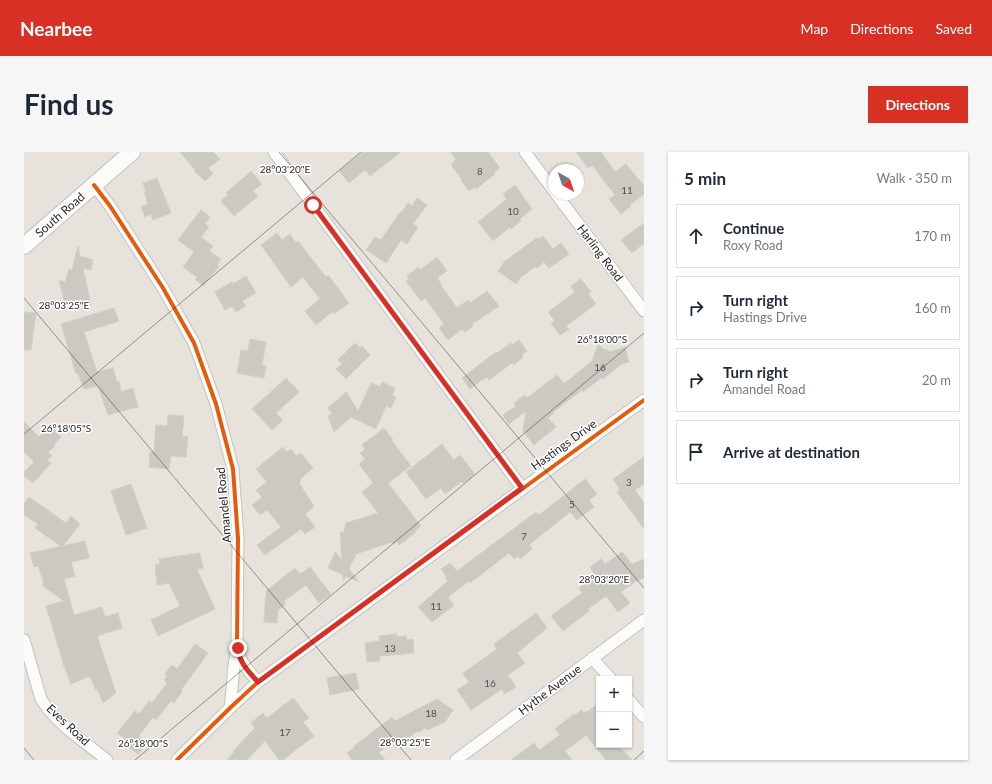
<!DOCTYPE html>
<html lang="en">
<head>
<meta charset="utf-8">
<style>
	:root { --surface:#fff; --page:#f6f6f7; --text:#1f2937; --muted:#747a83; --line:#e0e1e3; --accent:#d93025 }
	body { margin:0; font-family:Lato,sans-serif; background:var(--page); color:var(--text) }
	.controls { position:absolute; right:12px; bottom:12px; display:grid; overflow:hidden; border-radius:0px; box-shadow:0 1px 3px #0004 }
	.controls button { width:36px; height:36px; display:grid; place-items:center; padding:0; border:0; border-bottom:1px solid var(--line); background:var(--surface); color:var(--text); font:20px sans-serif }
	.compass { position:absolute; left:524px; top:12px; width:36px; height:36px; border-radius:50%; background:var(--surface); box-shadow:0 1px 3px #0004; rotate:140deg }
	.stop { position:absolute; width:12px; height:12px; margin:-9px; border:3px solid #d93025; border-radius:50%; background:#fff }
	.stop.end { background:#d93025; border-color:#fff; box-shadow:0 1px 4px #0008 }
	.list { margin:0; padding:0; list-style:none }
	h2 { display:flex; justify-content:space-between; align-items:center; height:52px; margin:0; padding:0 16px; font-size:17px }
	h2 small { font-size:13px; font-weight:400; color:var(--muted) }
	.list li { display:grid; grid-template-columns:26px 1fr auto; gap:12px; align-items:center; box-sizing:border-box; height:64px; margin:0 8px 8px; padding:0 8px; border:1px solid var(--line); border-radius:0px }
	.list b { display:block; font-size:15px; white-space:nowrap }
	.list p { margin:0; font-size:13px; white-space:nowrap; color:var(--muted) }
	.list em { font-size:13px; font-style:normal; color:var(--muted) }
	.icon { flex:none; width:22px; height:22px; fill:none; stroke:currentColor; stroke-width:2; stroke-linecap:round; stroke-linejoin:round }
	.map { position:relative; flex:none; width:620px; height:608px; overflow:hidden; border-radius:0px }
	header { display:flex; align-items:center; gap:24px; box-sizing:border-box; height:56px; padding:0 20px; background:var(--accent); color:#fff }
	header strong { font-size:19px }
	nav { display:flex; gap:22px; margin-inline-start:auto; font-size:14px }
	.intro { display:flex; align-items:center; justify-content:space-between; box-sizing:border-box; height:96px; padding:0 24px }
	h1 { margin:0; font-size:28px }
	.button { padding:10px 18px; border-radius:0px; background:var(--accent); color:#fff; font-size:14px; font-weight:700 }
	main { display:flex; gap:24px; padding:0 24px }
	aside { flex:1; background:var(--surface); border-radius:0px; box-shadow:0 1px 3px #0004 }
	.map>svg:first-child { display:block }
	.building { fill:#ccc9c3; stroke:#d2cfc8 }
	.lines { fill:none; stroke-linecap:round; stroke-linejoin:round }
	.street-casing { stroke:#c3c2c3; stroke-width:13 }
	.secondary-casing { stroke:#c3c2c3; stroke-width:18 }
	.street { stroke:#fbfbfa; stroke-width:11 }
	.secondary { stroke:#fbfbfa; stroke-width:16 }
	.cycleway-casing { stroke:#fff; stroke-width:6 }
	.cycleway { stroke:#e8590c; stroke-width:4 }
	.route { stroke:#d93025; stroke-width:5 }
	.ticks { fill:none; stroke:#272727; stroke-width:1; stroke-opacity:0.45 }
	.labels { text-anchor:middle; stroke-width:3; stroke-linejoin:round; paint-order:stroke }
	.number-label { font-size:10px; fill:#525150 }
	.street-label { font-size:12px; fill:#272727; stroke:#fff }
	.ticks-label { font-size:10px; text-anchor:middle; fill:#272727; stroke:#fff; stroke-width:3; stroke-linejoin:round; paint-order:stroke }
</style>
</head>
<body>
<header>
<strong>Nearbee</strong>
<nav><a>Map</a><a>Directions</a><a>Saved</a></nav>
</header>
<div class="intro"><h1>Find us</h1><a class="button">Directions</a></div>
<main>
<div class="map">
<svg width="620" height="608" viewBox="0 0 620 608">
	<rect width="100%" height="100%" fill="#e7e3dc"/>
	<path class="building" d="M 156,0 L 189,0 L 196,7 L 184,16 L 189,21 L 181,29 L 170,19 L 171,18 Z
		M 339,0 L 377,0 L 346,24 L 341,18 L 325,31 L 315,19 Z
		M 426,0 L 464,0 L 476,16 L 470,21 L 471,22 L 452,37 L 451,35 L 445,39 L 437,28 L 438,27 L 427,13 L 432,7 Z
		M 552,0 L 577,0 L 591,20 L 602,12 L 620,34 L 620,42 L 606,53 L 607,54 L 597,62 L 585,47 L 591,43 L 568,13 L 564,16 Z
		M 227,19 L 238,32 L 229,39 L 234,44 L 210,64 L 197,49 L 204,43 L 202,41 Z
		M 133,26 L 147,61 L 129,68 L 127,62 L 121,65 L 117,55 L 124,52 L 120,39 L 122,39 L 119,31 Z
		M 491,33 L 508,57 L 496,67 L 497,69 L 487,77 L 486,75 L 469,89 L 454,70 L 483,47 L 479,42 Z
		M 393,46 L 403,53 L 389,72 L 394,75 L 383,92 L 377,88 L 362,111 L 342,98 L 351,85 L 357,88 L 376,60 L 377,61 L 384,51 L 388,54 Z
		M 177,58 L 186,65 L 181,72 L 185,75 L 177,85 L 189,94 L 185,99 L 197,107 L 193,113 L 195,114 L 179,134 L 171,127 L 173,125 L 159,115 L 170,100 L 154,88 Z
		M 620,71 L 620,91 L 608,101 L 597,88 Z
		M 253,81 L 258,88 L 266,82 L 272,91 L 274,89 L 302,125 L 304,123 L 325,151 L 310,162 L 308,160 L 292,173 L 281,159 L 296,147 L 279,125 L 267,135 L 237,93 Z
		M 519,84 L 529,97 L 537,91 L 545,102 L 525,116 L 520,110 L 513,116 L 512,114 L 497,125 L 492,132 L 474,119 L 481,109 L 514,85 L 515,87 Z
		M 54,94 L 56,104 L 69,108 L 67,118 L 59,116 L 67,153 L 41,152 L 35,128 L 41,130 L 45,117 L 48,118 Z
		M 413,105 L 423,119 L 413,126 L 417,131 L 416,132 L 433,156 L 444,148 L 446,151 L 463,139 L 475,154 L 448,172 L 449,174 L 441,180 L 438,177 L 424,188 L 415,176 L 420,172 L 401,146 L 397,149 L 382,129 L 385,127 L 383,124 L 394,115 L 396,118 Z
		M 222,124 L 232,141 L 218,149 L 222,154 L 212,160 L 208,154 L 201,158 L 191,140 L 208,130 L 209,132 Z
		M 557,127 L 567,140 L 564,141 L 572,152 L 542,174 L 545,177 L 536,183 L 527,171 L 531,169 L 524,160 L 551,140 L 547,134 Z
		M 90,156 L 95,169 L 60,180 L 73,220 L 89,216 L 93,230 L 95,229 L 97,240 L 109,236 L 114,255 L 84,263 L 74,234 L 60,237 L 54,221 L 52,222 L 37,172 Z
		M 0,160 L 12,161 L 7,198 L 0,198 Z
		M 226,187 L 242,190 L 238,213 L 242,214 L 240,226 L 213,221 L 217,198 L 224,199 Z
		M 495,188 L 503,199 L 498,203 L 499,205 L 490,213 L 488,211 L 465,228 L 463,225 L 459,228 L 459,227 L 446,237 L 438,226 L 472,200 L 473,201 L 487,191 L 488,193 Z
		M 331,191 L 336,196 L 338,194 L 346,203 L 322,227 L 312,217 L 318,212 L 314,208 Z
		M 574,192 L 581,198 L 582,197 L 586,200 L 601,195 L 605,210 L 598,212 L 579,227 L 577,226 L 559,240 L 558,238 L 529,260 L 530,261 L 524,266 L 532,275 L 510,293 L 499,279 L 502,259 L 485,272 L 479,263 L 492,254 L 490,251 L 501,243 L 503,246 L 533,223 L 540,232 L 568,209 Z
		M 262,226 L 275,240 L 252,261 L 259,268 L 248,278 L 228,257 Z
		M 358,230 L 371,236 L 368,244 L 372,245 L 367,256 L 362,254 L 352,277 L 327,265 L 310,280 L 304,264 L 308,261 L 304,256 L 322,240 L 334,259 L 347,231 L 356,235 Z
		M 144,263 L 160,264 L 158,284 L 164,285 L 162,305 L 147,304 L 145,317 L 125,315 L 126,300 L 130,300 L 132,273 L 143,274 Z
		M 0,270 L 15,285 L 27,274 L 37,285 L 30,293 L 31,294 L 24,300 L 28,304 L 23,308 L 27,311 L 9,331 L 0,324 L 0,320 L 10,310 L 0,300 Z
		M 360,276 L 369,288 L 368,289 L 387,314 L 364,331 L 397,374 L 391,378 L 392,380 L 375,393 L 373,389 L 369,392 L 368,390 L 332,402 L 325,417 L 335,430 L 322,424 L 319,429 L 319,423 L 304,416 L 311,400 L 318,408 L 316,380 L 320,380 L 322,371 L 354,361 L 338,340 L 349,331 L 335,312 L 341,307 L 336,301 L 341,297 L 338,293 Z
		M 418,292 L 430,308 L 436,303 L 451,322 L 439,331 L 437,330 L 421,342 L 417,336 L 402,347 L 382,320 Z
		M 259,295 L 263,300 L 267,297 L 272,304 L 277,301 L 289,316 L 276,327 L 277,329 L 275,331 L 290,354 L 281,362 L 291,375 L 281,382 L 277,377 L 241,403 L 233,393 L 257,375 L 243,358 L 236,363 L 228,353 L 238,345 L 232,338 L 243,330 L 232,317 Z
		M 620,305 L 620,332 L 611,338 L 620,351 L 620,377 L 593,340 L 596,338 L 589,327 Z
		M 561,327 L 573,342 L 565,348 L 570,355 L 553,368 L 546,360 L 505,393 L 508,397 L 496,407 L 494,404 L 490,407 L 485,401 L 446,431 L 445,429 L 424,445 L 430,453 L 408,470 L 394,455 L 424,429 L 421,426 L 423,425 L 417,417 L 426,411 L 433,419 L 512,360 L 515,363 Z
		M 107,332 L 123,376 L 102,383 L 87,339 Z
		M 5,345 L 42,371 L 47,364 L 56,372 L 38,395 L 11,376 L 14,372 L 0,363 L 0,352 Z
		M 61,389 L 65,406 L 47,410 L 51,424 L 40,427 L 50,463 L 78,455 L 81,465 L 94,461 L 98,476 L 73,484 L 92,541 L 79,551 L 73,537 L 71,537 L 66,524 L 47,532 L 40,514 L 22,454 L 40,449 L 19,434 L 19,428 L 14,414 L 10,415 L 6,401 Z
		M 598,400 L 608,412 L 620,407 L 620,426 L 612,429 L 597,440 L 606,451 L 594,460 L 582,444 L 564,457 L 565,459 L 539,479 L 527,464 L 558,441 L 555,436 L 572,424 L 566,415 L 577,407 L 581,412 Z
		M 176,401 L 179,416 L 173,417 L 191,457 L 134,484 L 127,468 L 156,454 L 145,431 L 133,433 L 131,413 L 136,412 L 135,407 Z
		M 286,415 L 307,442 L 295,451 L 282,433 L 260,449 L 262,452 L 254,458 L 253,471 L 240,470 L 242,439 L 271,416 L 276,422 Z
		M 512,461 L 523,476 L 493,501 L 501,511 L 484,523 L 492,535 L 481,542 L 478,537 L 447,558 L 433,538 L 445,530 L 439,521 L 473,497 L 470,492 Z
		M 373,482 L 373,485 L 382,484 L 383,488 L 389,487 L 390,501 L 355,504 L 356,509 L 343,510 L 341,491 L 356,489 L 355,484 Z
		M 171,492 L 184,501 L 157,538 L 158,540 L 150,551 L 147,549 L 132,568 L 129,565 L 114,585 L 123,591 L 114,602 L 98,590 L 101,586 L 93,581 L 111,559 L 115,562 L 125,549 L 128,551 L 143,531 L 140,528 L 143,524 L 141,522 L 148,513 L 153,517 Z
		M 332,521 L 335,537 L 306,543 L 303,526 Z
		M 269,546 L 285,566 L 279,570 L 290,584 L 259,608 L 255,608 L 241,589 L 223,608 L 203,608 L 210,600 L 209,599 L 231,576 L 227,571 L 239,561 L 243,566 Z
		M 413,547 L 429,558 L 421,570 L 403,578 L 401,576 L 394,581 L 393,579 L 377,592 L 373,586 L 355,600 L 361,608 L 328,608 L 323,601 L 330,596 L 329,595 L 368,565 L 371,569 Z
		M 575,551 L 575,593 L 594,593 L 608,608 L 582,608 L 562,583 L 541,599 L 548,608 L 487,608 L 510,591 L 515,598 L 536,583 L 531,577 L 550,562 L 551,563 L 557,558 L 560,561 L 563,559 L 563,560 Z"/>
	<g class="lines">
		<g class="street-casing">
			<path id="street" d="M 250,0 L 498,336
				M 501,0 L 530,39
				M 70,33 L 86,54 L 139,136 L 170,191 L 192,252 L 209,317 L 214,387 L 213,492 C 215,510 223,517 234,530
				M 532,42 L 620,159
				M 0,488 L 17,547 C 32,572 60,589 83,608
				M 568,506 L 587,527
				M 605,548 L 620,565
				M 206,556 C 209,536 208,517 213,497
				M 153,608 L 206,556 L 234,530 L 620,248
				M 432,608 L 620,468"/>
		</g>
		<g class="secondary-casing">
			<path id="secondary" d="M 0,94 L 108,0"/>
		</g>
		<use href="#street" class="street"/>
		<use href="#secondary" class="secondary"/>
		<g class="cycleway-casing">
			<path id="cycleway" d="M 70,33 L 86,54 L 139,136 L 170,191 L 192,252 L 209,317 L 214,387 L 213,492 C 215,510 223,517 234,530
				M 153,608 L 206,556 L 234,530 L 620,248"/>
		</g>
		<use href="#cycleway" class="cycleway"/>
	</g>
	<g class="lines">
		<path class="route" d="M 214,496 C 215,511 225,520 234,530 L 498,336 L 289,53"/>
	</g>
	<path class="ticks" d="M 255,0 L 620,436M 0,146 L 387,608M 0,282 L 337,0M 0,596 L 10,608M 111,608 L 620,181M 610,608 L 620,599"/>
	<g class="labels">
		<g class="number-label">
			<text x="456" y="23">8</text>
			<text x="603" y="42">11</text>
			<text x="489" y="63">10</text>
			<text x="576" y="219">16</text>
			<text x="605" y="334">3</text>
			<text x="548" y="356">5</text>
			<text x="500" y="388">7</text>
			<text x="412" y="458">11</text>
			<text x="366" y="500">13</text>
			<text x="466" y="535">16</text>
			<text x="407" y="565">18</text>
			<text x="261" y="584">17</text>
		</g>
		<g class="street-label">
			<text transform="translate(36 63) rotate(-41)" y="4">South Road</text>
			<text transform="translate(576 101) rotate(53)" y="4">Harling Road</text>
			<text transform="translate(540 293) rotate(-36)" y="4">Hastings Drive</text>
			<text transform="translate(200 353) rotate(-95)" y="4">Amandel Road</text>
			<text transform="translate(526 538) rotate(-37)" y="4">Hythe Avenue</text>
			<text transform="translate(44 573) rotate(43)" y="4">Eves Road</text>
		</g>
	</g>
	<g class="ticks-label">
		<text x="261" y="21">28°03'20"E</text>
		<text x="40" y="157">28°03'25"E</text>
		<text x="578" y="191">26°18'00"S</text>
		<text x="42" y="280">26°18'05"S</text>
		<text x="580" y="431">28°03'20"E</text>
		<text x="381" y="594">28°03'25"E</text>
		<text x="119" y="595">26°18'00"S</text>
	</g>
</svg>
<div class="controls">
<button>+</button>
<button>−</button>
</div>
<svg class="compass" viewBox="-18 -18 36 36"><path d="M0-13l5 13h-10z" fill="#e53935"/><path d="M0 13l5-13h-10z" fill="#747a83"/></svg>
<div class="stop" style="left:289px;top:53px"></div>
<div class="stop end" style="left:214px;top:496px"></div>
</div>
<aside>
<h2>5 min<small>Walk · 350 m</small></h2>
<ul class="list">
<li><svg class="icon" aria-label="ahead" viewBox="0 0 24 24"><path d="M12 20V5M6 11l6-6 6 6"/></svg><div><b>Continue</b><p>Roxy Road</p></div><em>170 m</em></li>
<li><svg class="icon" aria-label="right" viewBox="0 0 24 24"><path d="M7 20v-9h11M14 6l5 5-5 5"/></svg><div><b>Turn right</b><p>Hastings Drive</p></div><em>160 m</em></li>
<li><svg class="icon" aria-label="right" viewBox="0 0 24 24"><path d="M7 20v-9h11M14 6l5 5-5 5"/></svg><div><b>Turn right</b><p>Amandel Road</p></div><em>20 m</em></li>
<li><svg class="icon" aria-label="arrive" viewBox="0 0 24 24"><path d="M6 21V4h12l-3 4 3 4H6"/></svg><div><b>Arrive at destination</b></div></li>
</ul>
</aside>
</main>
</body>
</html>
